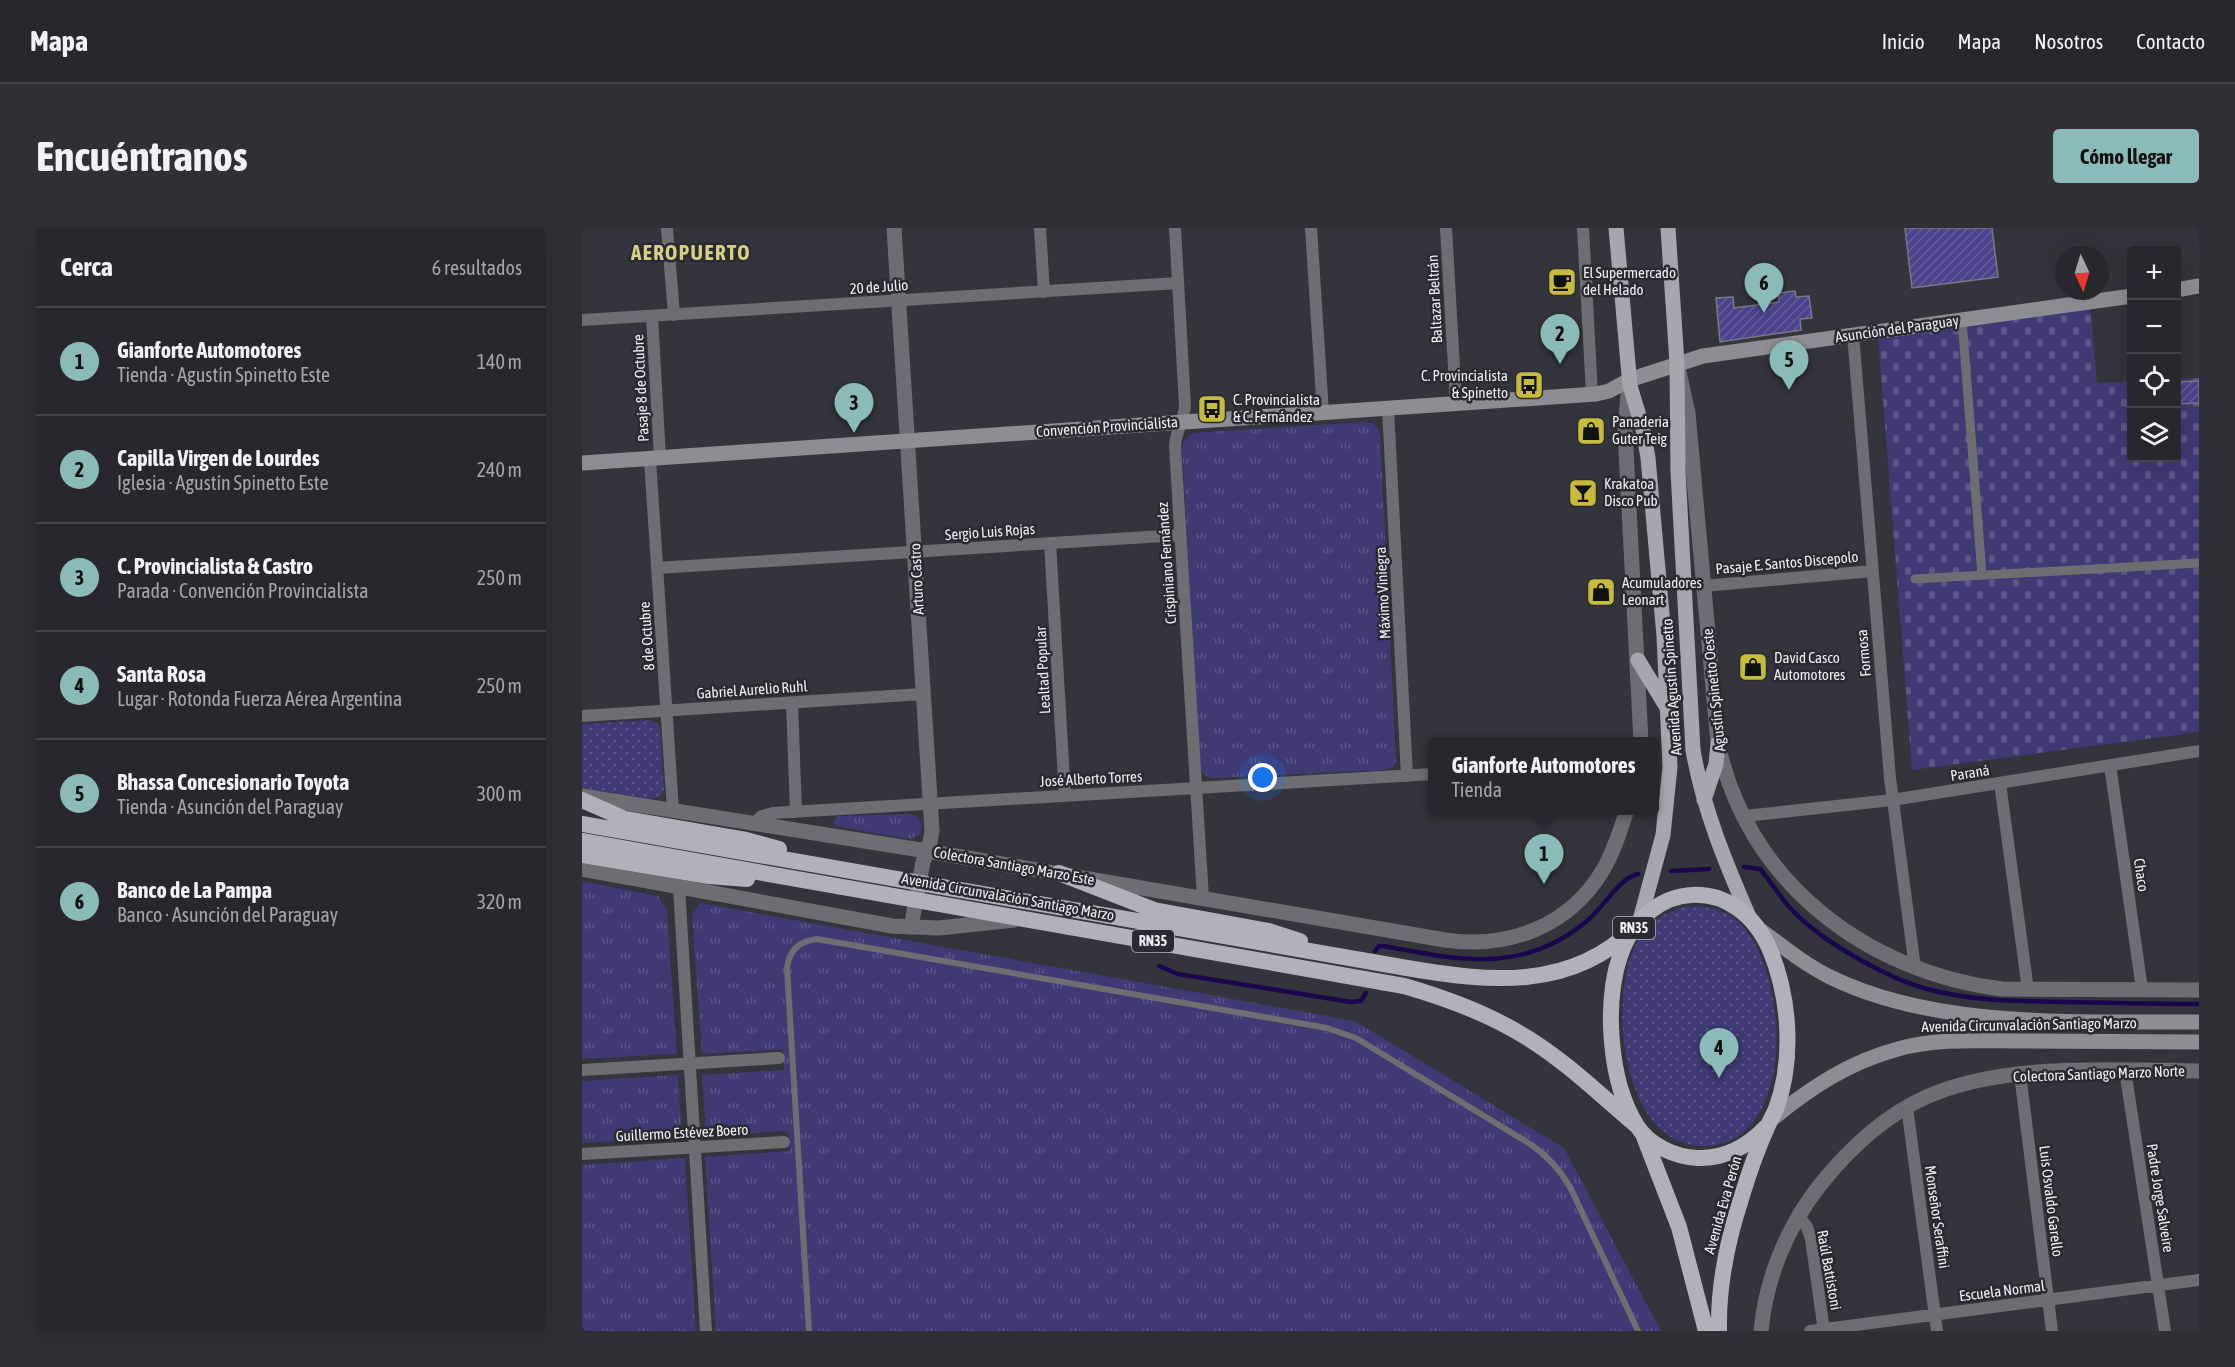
<!DOCTYPE html>
<html lang="es">
<head>
<meta charset="utf-8">
<style>
	:root { --surface:#27272d; --page:#2f2f35; --text:#f1f3f6; --muted:#a4a5aa; --line:#434449; --accent:#8bbbb9 }
	body { margin:0; font-family:"Asap Condensed",sans-serif; background:var(--page); color:var(--text) }
	.controls { position:absolute; right:18px; top:18px; display:grid; overflow:hidden; border-radius:6px; box-shadow:0 6px 24px #0002 }
	.controls button { width:54px; height:54px; display:grid; place-items:center; padding:0; border:0; border-bottom:2px solid var(--line); background:var(--surface); color:var(--text); font:30px sans-serif }
	.compass { position:absolute; left:1473px; top:18px; width:54px; height:54px; border-radius:50%; background:var(--surface); box-shadow:0 6px 24px #0002; rotate:176deg }
	.you { position:absolute; left:681px; top:550px; width:21px; height:21px; margin:-15px; border:4px solid #fff; border-radius:50%; background:#1a73e8; box-shadow:0 0 0 9px #1a73e833 }
	.badge { display:grid; place-items:center; width:39px; height:39px; border-radius:50%; background:var(--accent); color:#111; font-size:20px; font-weight:700 }
	.pin { position:absolute; translate:-50% -50px; filter:drop-shadow(0 2px 3px #0008) }
	.pin::after { content:''; position:absolute; top:32px; width:21px; height:18px; background:inherit; clip-path:polygon(0 0,100% 0,50% 100%) }
	.popup { position:absolute; left:846px; top:509px; width:231px; height:78px; box-sizing:border-box; display:grid; place-content:center; border-radius:6px; background:var(--surface); filter:drop-shadow(0 2px 4px #0005); font-size:20px; white-space:nowrap; color:var(--muted) }
	.popup b { font-size:22px; color:var(--text) }
	.popup::after { content:''; position:absolute; left:50%; top:100%; margin-left:-12px; border:12px solid transparent; border-top-color:var(--surface) }
	.list { margin:0; padding:0; list-style:none }
	h2 { display:flex; justify-content:space-between; align-items:center; height:78px; margin:0; padding:0 24px; font-size:26px }
	h2 small { font-size:20px; font-weight:400; color:var(--muted) }
	.list li { display:grid; grid-template-columns:39px 1fr auto; gap:18px; align-items:center; box-sizing:border-box; height:108px; padding:0 24px; border-top:2px solid var(--line) }
	.list b { display:block; font-size:22px; white-space:nowrap }
	.list p { margin:0; font-size:20px; white-space:nowrap; color:var(--muted) }
	.list em { font-size:20px; font-style:normal; color:var(--muted) }
	.icon { flex:none; width:33px; height:33px; fill:none; stroke:currentColor; stroke-width:2; stroke-linecap:round; stroke-linejoin:round }
	.map { position:relative; flex:none; width:1617px; height:1103px; overflow:hidden; border-radius:6px }
	header { display:flex; align-items:center; gap:36px; box-sizing:border-box; height:84px; padding:0 30px; background:var(--surface); border-bottom:2px solid var(--line) }
	header strong { font-size:28px }
	nav { display:flex; gap:33px; margin-inline-start:auto; font-size:21px }
	.intro { display:flex; align-items:center; justify-content:space-between; box-sizing:border-box; height:144px; padding:0 36px }
	h1 { margin:0; font-size:42px }
	.button { padding:15px 27px; border-radius:6px; background:var(--accent); color:#111; font-size:21px; font-weight:700 }
	main { display:flex; gap:36px; padding:0 36px }
	aside { flex:1; background:var(--surface); border-radius:6px; box-shadow:0 6px 24px #0002 }
	.map>svg:first-child { display:block }
	.grass { fill:url(#grass-tufts) }
	.cemetery { fill:url(#cemetery-stones) }
	.park { fill:url(#park-dots) }
	.lines { fill:none; stroke-linecap:round; stroke-linejoin:round }
	.stream { stroke:#19064c; stroke-width:4.5 }
	.building { fill:url(#building-hatch); stroke:#797982; stroke-width:1.5 }
	.service { stroke:#6e6e72; stroke-width:6 }
	.pedestrian { stroke:#6e6e72; stroke-width:9 }
	.minor { stroke:#6e6e72; stroke-width:12 }
	.tertiary { stroke:#6e6e72; stroke-width:15 }
	.secondary { stroke:#8d8d94; stroke-width:15 }
	.primary { stroke:#a5a6ae; stroke-width:15 }
	.trunk { stroke:#b0b1ba; stroke-width:16 }
	.labels { text-anchor:middle; stroke-width:5; stroke-linejoin:round; paint-order:stroke }
	.shield { fill:#2a2a32; stroke:#b3b3b9; stroke-width:1.5 }
	.shield-label { font-size:14px; font-weight:bold; fill:#eeeef3 }
	.poi-label { font-size:15px; fill:#eeeef3; stroke:#2a2a32; text-anchor:start }
	.street-label { font-size:15px; fill:#eeeef3; stroke:#2a2a32 }
	.district-label { font-size:21px; font-weight:bold; letter-spacing:1.5px; fill:#d7d082; stroke:#2a2a32 }
</style>
</head>
<body>
<header>
<strong>Mapa</strong>
<nav><a>Inicio</a><a>Mapa</a><a>Nosotros</a><a>Contacto</a></nav>
</header>
<div class="intro"><h1>Encuéntranos</h1><a class="button">Cómo llegar</a></div>
<main>
<aside>
<h2>Cerca<small>6 resultados</small></h2>
<ul class="list">
<li><span class="badge">1</span><div><b>Gianforte Automotores</b><p>Tienda · Agustín Spinetto Este</p></div><em>140 m</em></li>
<li><span class="badge">2</span><div><b>Capilla Virgen de Lourdes</b><p>Iglesia · Agustín Spinetto Este</p></div><em>240 m</em></li>
<li><span class="badge">3</span><div><b>C. Provincialista &amp; Castro</b><p>Parada · Convención Provincialista</p></div><em>250 m</em></li>
<li><span class="badge">4</span><div><b>Santa Rosa</b><p>Lugar · Rotonda Fuerza Aérea Argentina</p></div><em>250 m</em></li>
<li><span class="badge">5</span><div><b>Bhassa Concesionario Toyota</b><p>Tienda · Asunción del Paraguay</p></div><em>300 m</em></li>
<li><span class="badge">6</span><div><b>Banco de La Pampa</b><p>Banco · Asunción del Paraguay</p></div><em>320 m</em></li>
</ul>
</aside>
<div class="map">
<svg width="1617" height="1103" viewBox="0 0 1617 1103">
	<defs>
		<pattern id="grass-tufts" width="24" height="20" patternUnits="userSpaceOnUse" patternTransform="scale(1.5)"><rect width="24" height="20" fill="#3e3a74"/><path d="M3 7l-1-3M5 7V3M7 7l1-3M15 17l-1-3M17 17v-4M19 17l1-3" fill="none" stroke="#5a5788"/></pattern>
		<pattern id="cemetery-stones" width="16" height="16" patternUnits="userSpaceOnUse" patternTransform="scale(1.5)"><rect width="16" height="16" fill="#3e3a74"/><path d="M2 7V4a2 2 0 0 1 4 0v3zM10 15v-3a2 2 0 0 1 4 0v3z" fill="#5a5788"/></pattern>
		<pattern id="park-dots" width="8" height="8" patternUnits="userSpaceOnUse" patternTransform="scale(1.5)"><rect width="8" height="8" fill="#3e3a74"/><path d="M2 2h.1M6 6h.1" fill="none" stroke="#5a5788" stroke-width="1.8" stroke-linecap="round"/></pattern>
		<pattern id="building-hatch" width="6" height="6" patternUnits="userSpaceOnUse" patternTransform="scale(1.5)"><rect width="6" height="6" fill="#49438b"/><path d="M-1 1l2-2M0 6l6-6M5 7l2-2" fill="none" stroke="#645e9c"/></pattern>
	</defs>
	<rect width="100%" height="100%" fill="#34343c"/>
	<path class="grass" d="M 783,194 L 792,196 L 798,205 L 814,534 L 810,540 L 804,542 L 627,550 L 620,544 L 618,538 L 600,220 L 602,212 L 611,205 Z
		M 329,586 L 336,589 L 340,598 L 338,606 L 329,611 L 254,598 L 251,594 L 255,588 Z
		M 0,653 L 76,668 L 85,683 L 95,826 L 0,831 Z
		M 118,675 L 773,793 L 982,920 L 1079,1103 L 134,1103 L 123,929 L 208,923 L 206,903 L 124,908 L 120,847 L 202,842 L 201,821 L 120,826 L 110,687 Z
		M 96,847 L 100,909 L 0,915 L 0,853 Z
		M 103,930 L 114,1103 L 0,1103 L 0,937 Z"/>
	<path class="cemetery" d="M 1508,78 L 1515,155 L 1549,154 L 1550,230 L 1594,230 L 1595,151 L 1617,150 L 1617,504 L 1330,542 L 1296,108 Z"/>
	<path class="park" d="M 68,492 L 76,496 L 78,502 L 82,562 L 79,568 L 69,571 L 0,560 L 0,496 Z
		M 1117,678 C 1133,679 1147,685 1158,695 C 1207,744 1217,917 1122,918 C 1037,920 1023,760 1059,707 C 1073,688 1094,678 1117,678 Z"/>
	<g class="lines">
		<path class="stream" d="M 1162,639 L 1178,641 C 1191,656 1200,673 1215,687 C 1245,716 1305,750 1345,761 C 1389,773 1435,773 1480,774 C 1526,775 1571,776 1617,776
			M 1089,643 L 1127,641
			M 793,723 L 797,718 L 802,718 C 877,732 942,747 1006,692 C 1022,679 1036,651 1056,646
			M 577,738 L 596,746 L 769,774 L 779,773 L 784,765"/>
	</g>
	<path class="building" d="M 1323,0 L 1410,0 L 1416,49 L 1330,60 Z
		M 1213,63 L 1214,69 L 1227,68 L 1230,90 L 1218,91 L 1219,102 L 1138,114 L 1134,70 L 1151,69 L 1152,80 L 1197,74 L 1197,65 Z
		M 1617,153 L 1617,175 L 1594,176 L 1594,154 Z"/>
	<g class="lines">
		<path class="service" d="M 227,1103 L 205,740 C 207,722 217,713 235,711 L 745,800 L 774,810 L 948,916 C 966,928 979,943 989,961 L 1056,1103"/>
		<path class="pedestrian" d="M 1380,92 L 1400,347
			M 1333,351 L 1617,335"/>
		<path class="minor" d="M 85,0 L 92,87
			M 458,0 L 462,64
			M 593,0 L 603,178 C 602,193 593,204 593,219 L 621,670
			M 729,0 L 741,185
			M 864,0 L 874,175
			M 1001,0 L 1010,166
			M 70,88 L 78,230
			M 0,92 L 596,55
			M 1271,107 L 1308,550 L 1333,740
			M 806,180 L 825,548
			M 68,231 L 91,583
			M 468,315 L 483,568
			M 75,340 L 598,307
			M 1121,358 L 1291,343
			M 210,475 L 214,584
			M 0,488 L 341,466
			M 1528,537 L 1560,761
			M 1418,555 L 1446,762
			M 1163,588 L 1310,572 L 1617,523
			M 172,595 L 180,588 L 191,585 L 851,546
			M 97,659 L 124,1103
			M 0,842 L 197,830
			M 1543,842 L 1583,1103
			M 1438,846 L 1470,1103
			M 1325,879 L 1355,1103
			M 0,926 L 202,914
			M 1217,988 L 1225,999 L 1229,1011 L 1242,1103
			M 1228,1103 L 1617,1052"/>
		<path class="tertiary" d="M 312,0 L 350,603 L 348,614 L 341,634 L 329,699
			M 1097,144 L 1106,185 L 1136,515 C 1164,653 1284,744 1420,761 L 1617,762
			M 1047,155 L 1043,202 L 1059,514
			M 0,568 L 345,623 L 863,712 C 926,721 987,699 1021,642 C 1032,623 1038,603 1045,582
			M 0,641 L 310,698 L 357,700 L 432,692
			M 1179,1103 C 1184,1050 1205,999 1238,957 C 1266,922 1301,889 1342,870 C 1421,834 1532,842 1617,843"/>
		<path class="secondary" d="M 1594,62 L 1617,58
			M 0,235 L 1014,166 L 1027,163 L 1047,152 L 1121,128 L 1550,68
			M 1177,701 C 1200,718 1222,736 1248,749 C 1356,802 1500,793 1617,794
			M 1189,892 C 1228,860 1267,834 1316,821 C 1355,810 1398,813 1439,813 C 1498,813 1558,814 1617,814"/>
		<path class="primary" d="M 1034,0 L 1048,158 L 1061,201 L 1066,230 L 1082,408 L 1088,539 L 1081,607 L 1058,692
			M 1086,0 L 1095,135 L 1096,243 L 1111,522 C 1121,581 1144,636 1168,691
			M 1056,432 L 1084,478
			M 1122,572 L 1134,536 L 1136,515"/>
		<path class="trunk" d="M 0,572 L 43,591 L 164,612 L 197,621
			M 0,596 L 825,740 C 907,754 989,763 1053,699
			M 0,613 L 822,758 C 864,770 907,786 944,809 C 985,834 1019,868 1055,898
			M 0,627 L 127,648 L 165,651
			M 477,645 L 572,682 L 687,703 L 718,713
			M 1061,906 L 1097,999 L 1124,1103
			M 1137,1103 C 1136,1058 1145,1014 1159,971 C 1166,948 1174,924 1184,902 C 1187,894 1191,888 1194,881 C 1212,832 1208,770 1188,722 C 1156,646 1065,649 1038,728 C 1022,776 1027,854 1055,898 C 1067,917 1093,929 1115,930 C 1142,931 1165,919 1184,899"/>
	</g>
	<defs>
		<g id="cafe-square" transform="scale(1.5)"><rect x="-9" y="-9" width="18" height="18" rx="4" fill="#c7bb3c" stroke="#2a2a32"/><path d="M-5.5-4.5H6V0H3Q3 3.5 0 3.5H-2.5Q-5.5 3.5-5.5 0ZM3-3.2v2h1.7v-2ZM-6 4.5H4V6H-6Z" fill="#111"/></g>
		<g id="bus-square" transform="scale(1.5)"><rect x="-9" y="-9" width="18" height="18" rx="4" fill="#c7bb3c" stroke="#2a2a32"/><path d="M-5-6H5V4H4V6H2V4H-2V6H-4V4H-5ZM-3.5-4V0h7V-4ZM-3.5 1.2v1.5H-2V1.2ZM2 1.2v1.5H3.5V1.2Z" fill="#111"/></g>
		<g id="shop-square" transform="scale(1.5)"><rect x="-9" y="-9" width="18" height="18" rx="4" fill="#c7bb3c" stroke="#2a2a32"/><path d="M-5-2.5h2.3a2.7 3.5 0 0 1 5.4 0H5L5.5 6h-11ZM-1.5-2.5h3a1.5 2.3 0 0 0-3 0Z" fill="#111"/></g>
		<g id="bar-square" transform="scale(1.5)"><rect x="-9" y="-9" width="18" height="18" rx="4" fill="#c7bb3c" stroke="#2a2a32"/><path d="M-6-5H6L.8 .8V4.5H3.5V6h-7V4.5H-.8V.8Z" fill="#111"/></g>
	</defs>
	<g fill-rule="evenodd">
		<use href="#cafe-square" x="980" y="54"/>
		<use href="#bus-square" x="947" y="157"/>
		<use href="#bus-square" x="630" y="181"/>
		<use href="#shop-square" x="1009" y="203"/>
		<use href="#bar-square" x="1001" y="265"/>
		<use href="#shop-square" x="1019" y="364"/>
		<use href="#shop-square" x="1171" y="439"/>
	</g>
	<g class="labels">
		<g class="shield">
			<rect x="1031" y="689" width="42" height="22" rx="4.5"/>
			<rect x="550" y="702" width="42" height="22" rx="4.5"/>
		</g>
		<g class="shield-label">
			<text x="1052" y="705">RN35</text>
			<text x="571" y="718">RN35</text>
		</g>
		<g class="poi-label">
			<text x="1001" y="50">El Supermercado<tspan x="1001" dy="17">del Helado</tspan></text>
			<text x="926" y="153" text-anchor="end">C. Provincialista<tspan x="926" dy="17">&amp; Spinetto</tspan></text>
			<text x="651" y="177">C. Provincialista<tspan x="651" dy="17">&amp; C. Fernández</tspan></text>
			<text x="1030" y="199">Panaderia<tspan x="1030" dy="17">Guter Teig</tspan></text>
			<text x="1022" y="261">Krakatoa<tspan x="1022" dy="17">Disco Pub</tspan></text>
			<text x="1040" y="360">Acumuladores<tspan x="1040" dy="17">Leonart</tspan></text>
			<text x="1192" y="435">David Casco<tspan x="1192" dy="17">Automotores</tspan></text>
		</g>
		<g class="street-label">
			<text transform="translate(297 59) rotate(-4)" y="5">20 de Julio</text>
			<text transform="translate(853 71) rotate(-93)" y="5">Baltazar Beltrán</text>
			<text transform="translate(1315 101) rotate(-8)" y="5">Asunción del Paraguay</text>
			<text transform="translate(59 160) rotate(-93)" y="5">Pasaje 8 de Octubre</text>
			<text transform="translate(525 199) rotate(-4)" y="5">Convención Provincialista</text>
			<text transform="translate(408 304) rotate(-4)" y="5">Sergio Luis Rojas</text>
			<text transform="translate(585 335) rotate(-94)" y="5">Crispiniano Fernández</text>
			<text transform="translate(1205 335) rotate(-5)" y="5">Pasaje E. Santos Discepolo</text>
			<text transform="translate(335 351) rotate(-93)" y="5">Arturo Castro</text>
			<text transform="translate(801 365) rotate(-93)" y="5">Máximo Viniegra</text>
			<text transform="translate(65 408) rotate(-94)" y="5">8 de Octubre</text>
			<text transform="translate(1282 425) rotate(-95)" y="5">Formosa</text>
			<text transform="translate(461 442) rotate(-93)" y="5">Lealtad Popular</text>
			<text transform="translate(1090 459) rotate(-94)" y="5">Avenida Agustín Spinetto</text>
			<text transform="translate(170 462) rotate(-4)" y="5">Gabriel Aurelio Ruhl</text>
			<text transform="translate(1132 462) rotate(-96)" y="5">Agustín Spinetto Oeste</text>
			<text transform="translate(1388 545) rotate(-9)" y="5">Paraná</text>
			<text transform="translate(509 551) rotate(-3)" y="5">José Alberto Torres</text>
			<text transform="translate(432 638) rotate(10)" y="5">Colectora Santiago Marzo Este</text>
			<text transform="translate(1559 647) rotate(82)" y="5">Chaco</text>
			<text transform="translate(426 669) rotate(10)" y="5">Avenida Circunvalación Santiago Marzo</text>
			<text transform="translate(1447 797) rotate(-1)" y="5">Avenida Circunvalación Santiago Marzo</text>
			<text transform="translate(1517 846) rotate(-2)" y="5">Colectora Santiago Marzo Norte</text>
			<text transform="translate(100 905) rotate(-3)" y="5">Guillermo Estévez Boero</text>
			<text transform="translate(1578 970) rotate(81)" y="5">Padre Jorge Salveire</text>
			<text transform="translate(1469 973) rotate(83)" y="5">Luis Osvaldo Garello</text>
			<text transform="translate(1141 977) rotate(-74)" y="5">Avenida Eva Perón</text>
			<text transform="translate(1355 989) rotate(82)" y="5">Monseñor Seraffini</text>
			<text transform="translate(1247 1042) rotate(80)" y="5">Raúl Battistoni</text>
			<text transform="translate(1420 1063) rotate(-7)" y="5">Escuela Normal</text>
		</g>
		<g class="district-label">
			<text x="109" y="32">AEROPUERTO</text>
		</g>
	</g>
</svg>
<div class="controls">
<button>+</button>
<button>−</button>
<button><svg class="icon" aria-label="locate" viewBox="0 0 24 24"><circle cx="12" cy="12" r="6"/><path d="M12 2v4M12 18v4M2 12h4M18 12h4"/></svg></button>
<button><svg class="icon" aria-label="layers" viewBox="0 0 24 24"><path d="M12 4l9 5-9 5-9-5zM3 14l9 5 9-5"/></svg></button>
</div>
<svg class="compass" viewBox="-18 -18 36 36"><path d="M0-13l5 13h-10z" fill="#e53935"/><path d="M0 13l5-13h-10z" fill="#a4a5aa"/></svg>
<div class="you"></div>
<div class="pin badge" style="left:962px;top:656px">1</div>
<div class="popup"><b>Gianforte Automotores</b>Tienda</div>
<div class="pin badge" style="left:978px;top:136px">2</div>
<div class="pin badge" style="left:272px;top:205px">3</div>
<div class="pin badge" style="left:1137px;top:850px">4</div>
<div class="pin badge" style="left:1207px;top:162px">5</div>
<div class="pin badge" style="left:1182px;top:85px">6</div>
</div>
</main>
</body>
</html>
